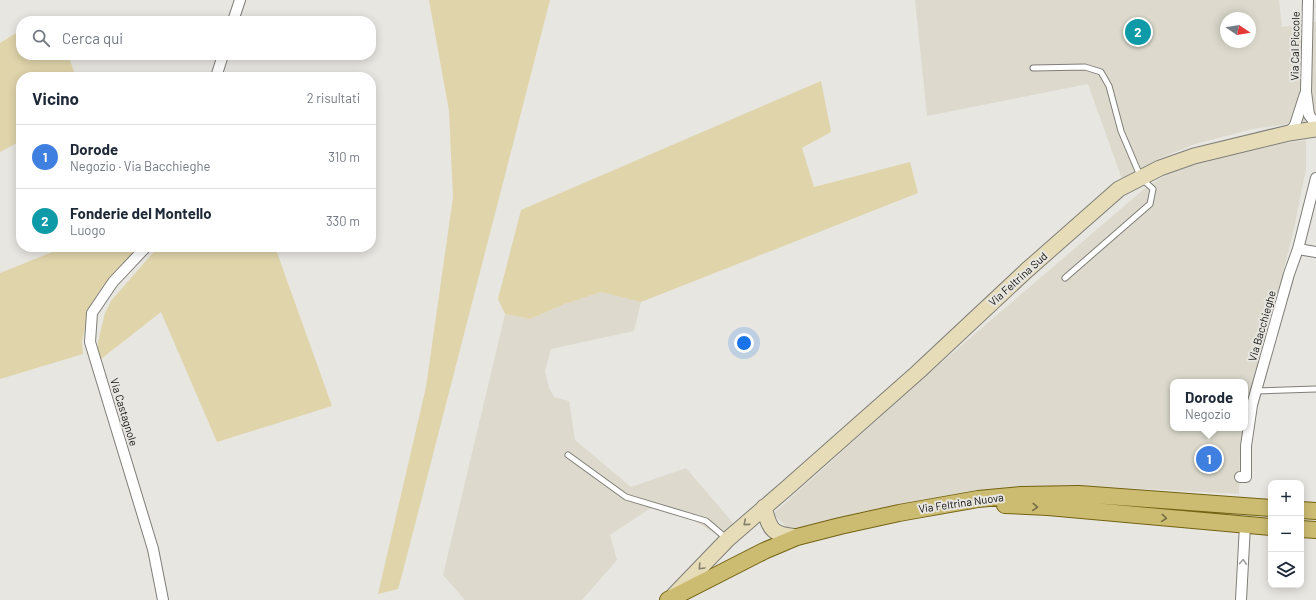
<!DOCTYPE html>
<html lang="it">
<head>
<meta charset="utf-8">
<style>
	:root { --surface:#fff; --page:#f2f2f3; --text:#1f2937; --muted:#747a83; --line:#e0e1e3; --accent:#4449be }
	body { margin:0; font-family:Barlow,sans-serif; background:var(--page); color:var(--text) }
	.controls { position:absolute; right:12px; bottom:12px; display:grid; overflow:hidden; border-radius:8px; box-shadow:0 2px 10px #0003 }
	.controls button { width:36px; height:36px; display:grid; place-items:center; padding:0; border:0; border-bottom:1px solid var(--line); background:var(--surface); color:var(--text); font:20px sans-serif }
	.compass { position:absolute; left:1220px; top:12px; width:36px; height:36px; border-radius:50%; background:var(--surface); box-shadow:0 2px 10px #0003; rotate:102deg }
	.you { position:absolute; left:744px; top:343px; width:14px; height:14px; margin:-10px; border:3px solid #fff; border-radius:50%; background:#1a73e8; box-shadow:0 0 0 6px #1a73e833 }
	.badge { display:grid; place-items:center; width:26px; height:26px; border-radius:50%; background:var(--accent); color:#fff; font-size:13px; font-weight:700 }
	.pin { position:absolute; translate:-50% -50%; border:2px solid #fff; box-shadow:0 1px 4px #0006 }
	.popup { position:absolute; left:1170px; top:379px; width:78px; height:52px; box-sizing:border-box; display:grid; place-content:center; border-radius:8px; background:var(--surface); filter:drop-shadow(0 1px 3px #0005); font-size:13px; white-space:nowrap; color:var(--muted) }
	.popup b { font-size:15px; color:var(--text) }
	.popup::after { content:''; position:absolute; left:50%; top:100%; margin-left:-8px; border:8px solid transparent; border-top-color:var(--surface) }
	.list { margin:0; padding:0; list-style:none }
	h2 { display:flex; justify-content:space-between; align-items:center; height:52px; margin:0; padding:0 16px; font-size:17px }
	h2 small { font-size:13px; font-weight:400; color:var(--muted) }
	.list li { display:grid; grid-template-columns:26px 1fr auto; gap:12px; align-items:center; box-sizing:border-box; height:64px; padding:0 16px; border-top:1px solid var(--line) }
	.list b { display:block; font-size:15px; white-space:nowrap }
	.list p { margin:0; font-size:13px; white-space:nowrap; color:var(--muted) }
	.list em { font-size:13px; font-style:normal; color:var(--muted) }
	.icon { flex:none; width:22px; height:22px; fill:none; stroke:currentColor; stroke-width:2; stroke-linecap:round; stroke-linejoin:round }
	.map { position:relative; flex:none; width:1316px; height:600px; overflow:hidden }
	.search { position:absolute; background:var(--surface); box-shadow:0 2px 10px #0003; left:16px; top:16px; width:360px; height:44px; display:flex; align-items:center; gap:10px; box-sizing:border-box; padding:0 14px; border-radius:16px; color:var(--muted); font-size:15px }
	.panel { position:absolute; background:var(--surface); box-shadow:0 2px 10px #0003; left:16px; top:72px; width:360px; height:180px; border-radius:16px }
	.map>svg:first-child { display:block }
	.built { fill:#dddacd; fill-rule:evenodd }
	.green { fill:#dfd4aa }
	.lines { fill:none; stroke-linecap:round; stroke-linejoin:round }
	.service-casing { stroke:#7f7e78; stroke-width:7 }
	.minor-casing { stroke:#7f7e78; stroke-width:12 }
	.secondary-casing { stroke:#7f7e78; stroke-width:17 }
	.primary-casing { stroke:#736211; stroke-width:18 }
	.service { stroke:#fff; stroke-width:5 }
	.minor { stroke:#fff; stroke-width:10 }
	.secondary { stroke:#e6ddb8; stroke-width:15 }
	.primary { stroke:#ccbc72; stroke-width:16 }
	.oneway { stroke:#766e44 }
	.oneway2 { stroke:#85806b }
	.oneway3 { stroke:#9f9f9e }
	.labels { text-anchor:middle; stroke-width:4; stroke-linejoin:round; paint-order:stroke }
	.street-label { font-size:11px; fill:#0e0e0c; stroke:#e8e6e1 }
</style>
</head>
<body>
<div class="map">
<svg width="1316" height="600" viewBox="0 0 1316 600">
	<rect width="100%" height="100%" fill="#e8e6e1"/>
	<path class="built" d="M 915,0 L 1279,0 L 1282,27 L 1316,22 L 1316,120 L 1253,129 L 1195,144 L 1158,159 L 1133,174 L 1123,182 L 1088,84 L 927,116 ZM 1226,18 L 1250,18 L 1250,42 L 1226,42 Z
		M 1306,140 L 1306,169 L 1293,234 L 1265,340 L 1247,399 L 1245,414 L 1245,382 L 1173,382 L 1173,428 L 1243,428 L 1240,456 L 1239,494 L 1107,487 L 1048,486 L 1000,488 L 970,494 L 916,501 L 858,513 L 792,532 L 773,514 L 928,374 L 1144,189 L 1166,175 L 1201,162 L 1257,147 Z
		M 601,292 L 641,302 L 634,331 L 551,349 L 545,371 L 549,388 L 554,397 L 569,401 L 575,440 L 631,487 L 686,468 L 734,524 L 719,536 L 693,520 L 657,504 L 610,535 L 617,560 L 582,600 L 465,600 L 443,575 L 505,314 L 530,319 L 565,304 Z"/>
	<path class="green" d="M 429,0 L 550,0 L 402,575 L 398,589 L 378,594 L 426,387 L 453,197 L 449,111 Z
		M 21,30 L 21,55 L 68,55 L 76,77 L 21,77 L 21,141 L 0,152 L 0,43 Z
		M 821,81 L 831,132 L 802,148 L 814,187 L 910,162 L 918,193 L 641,302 L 601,292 L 565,304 L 530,319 L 505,314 L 498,299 L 521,210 Z
		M 65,247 L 138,247 L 98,293 L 91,307 L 86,322 L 82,342 L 83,354 L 0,379 L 0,273 Z
		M 158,247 L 275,247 L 332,406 L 217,442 L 161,312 L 101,359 L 98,352 L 98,342 L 105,313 L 111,301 Z"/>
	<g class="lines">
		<g class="service-casing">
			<path id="service" d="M 1033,68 L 1085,67 L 1101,72 L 1109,86 L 1121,131 L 1141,178 L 1153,189 L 1150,204 L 1065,278
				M 1256,391 L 1316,389
				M 568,455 L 626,497 L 706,521 L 726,538"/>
		</g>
		<g class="minor-casing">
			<path id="minor" d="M 1308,0 L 1306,92 L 1309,115 L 1316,124
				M 233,21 L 240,0
				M 216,77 L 223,55
				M 1289,133 L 1295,125 L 1305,94
				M 146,247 L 113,282 L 92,313 L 90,342 L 153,549 L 163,600
				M 1298,249 L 1316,252
				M 1240,477 L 1246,477 L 1246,446 L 1252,405 L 1289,274 L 1298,249 L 1316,178
				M 1241,600 L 1245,525"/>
		</g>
		<g class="secondary-casing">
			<path id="secondary" d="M 764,507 C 770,531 772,534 797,537
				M 674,595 L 728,539 L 787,488 L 918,372 L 1027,270 L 1119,189 L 1160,168 L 1194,156 L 1289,133 L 1316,129"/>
		</g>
		<g class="primary-casing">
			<path id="primary" d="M 1005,505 L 1048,507 L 1271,527
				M 1301,510 L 1316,511
				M 1301,529 L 1316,530
				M 668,600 L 764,551 L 797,537 L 840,526 L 899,513 L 978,499 L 1021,495 L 1079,494 L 1271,508"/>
		</g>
		<use href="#service" class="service"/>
		<use href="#minor" class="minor"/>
		<use href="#secondary" class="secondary"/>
		<use href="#primary" class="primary"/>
	</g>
	<defs><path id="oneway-chevron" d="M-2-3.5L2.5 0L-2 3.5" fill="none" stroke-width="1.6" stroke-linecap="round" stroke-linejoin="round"/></defs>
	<g class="oneway">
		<use href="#oneway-chevron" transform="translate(1035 507) rotate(3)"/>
		<use href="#oneway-chevron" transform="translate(1164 518) rotate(5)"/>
	</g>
	<g class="oneway2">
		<use href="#oneway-chevron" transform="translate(746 523) rotate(139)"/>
		<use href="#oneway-chevron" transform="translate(701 567) rotate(133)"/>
	</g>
	<use class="oneway3" href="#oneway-chevron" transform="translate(1243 562) rotate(-86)"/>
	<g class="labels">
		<g class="street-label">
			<text transform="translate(1295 46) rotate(-89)" y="4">Via Cal Piccole</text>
			<text transform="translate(1018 279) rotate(-42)" y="4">Via Feltrina Sud</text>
			<text transform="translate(1262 326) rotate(-74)" y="4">Via Bacchieghe</text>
			<text transform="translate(124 412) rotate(73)" y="4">Via Castagnole</text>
			<text transform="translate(961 503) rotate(-8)" y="4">Via Feltrina Nuova</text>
		</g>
	</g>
</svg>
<div class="controls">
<button>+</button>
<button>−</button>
<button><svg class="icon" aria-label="layers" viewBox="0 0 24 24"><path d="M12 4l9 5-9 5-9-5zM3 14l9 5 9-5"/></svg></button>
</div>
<svg class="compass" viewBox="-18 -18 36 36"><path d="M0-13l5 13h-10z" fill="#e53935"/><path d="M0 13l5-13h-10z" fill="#747a83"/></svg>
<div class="you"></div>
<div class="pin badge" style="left:1209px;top:459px;background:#3f7fe0">1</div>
<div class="popup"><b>Dorode</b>Negozio</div>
<div class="pin badge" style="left:1138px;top:32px;background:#0f9aa8">2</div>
<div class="search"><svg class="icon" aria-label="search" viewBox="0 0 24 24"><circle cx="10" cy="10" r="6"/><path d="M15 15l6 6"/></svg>Cerca qui</div>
<section class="panel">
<h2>Vicino<small>2 risultati</small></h2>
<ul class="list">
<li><span class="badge" style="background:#3f7fe0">1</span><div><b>Dorode</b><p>Negozio · Via Bacchieghe</p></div><em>310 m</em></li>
<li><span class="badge" style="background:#0f9aa8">2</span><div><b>Fonderie del Montello</b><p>Luogo</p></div><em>330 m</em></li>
</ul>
</section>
</div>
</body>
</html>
